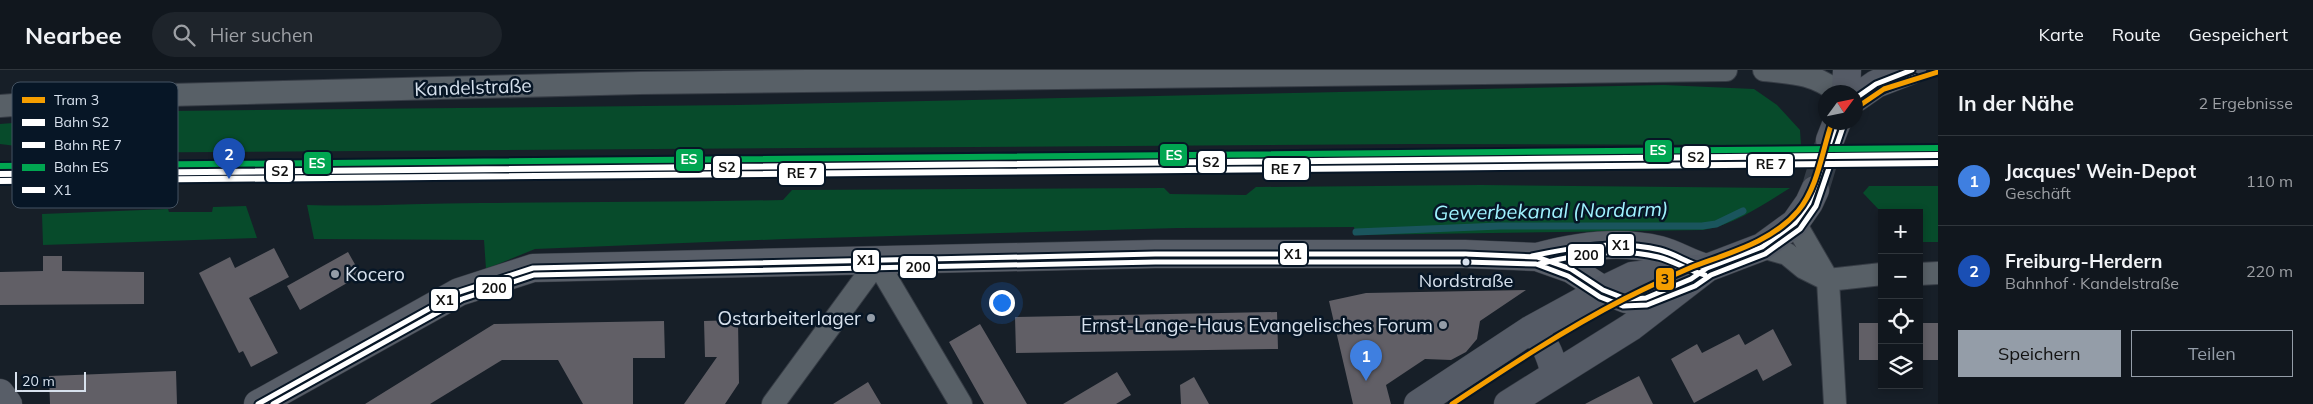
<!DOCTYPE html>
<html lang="de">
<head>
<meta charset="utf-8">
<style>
	:root { --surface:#11171e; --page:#1e242b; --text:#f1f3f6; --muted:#9c9fa4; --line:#30363c; --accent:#949da8 }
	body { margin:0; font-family:Mulish,sans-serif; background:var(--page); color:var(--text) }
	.controls { position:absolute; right:15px; bottom:15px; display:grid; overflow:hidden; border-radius:0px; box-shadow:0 2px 8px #0003 }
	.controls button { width:45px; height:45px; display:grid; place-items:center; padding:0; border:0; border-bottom:1px solid var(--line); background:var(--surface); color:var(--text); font:25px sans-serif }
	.compass { position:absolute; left:1818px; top:15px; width:45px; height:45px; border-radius:50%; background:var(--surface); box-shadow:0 2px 8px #0003; rotate:57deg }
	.scale { position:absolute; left:15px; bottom:12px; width:71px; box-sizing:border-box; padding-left:5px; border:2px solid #d7e1ed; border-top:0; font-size:14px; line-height:18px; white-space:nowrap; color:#d7e1ed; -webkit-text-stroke:4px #071626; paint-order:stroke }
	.you { position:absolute; left:1001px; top:232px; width:18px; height:18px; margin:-12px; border:4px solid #fff; border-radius:50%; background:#1a73e8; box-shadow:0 0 0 8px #1a73e833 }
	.badge { display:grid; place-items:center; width:32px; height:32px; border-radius:50%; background:var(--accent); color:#fff; font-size:16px; font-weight:700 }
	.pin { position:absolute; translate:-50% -41px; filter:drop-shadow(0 1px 2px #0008) }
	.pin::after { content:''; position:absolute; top:26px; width:18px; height:15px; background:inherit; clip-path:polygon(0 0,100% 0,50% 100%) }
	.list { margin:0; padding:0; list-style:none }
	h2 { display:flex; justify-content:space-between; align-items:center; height:65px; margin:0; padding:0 20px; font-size:21px }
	h2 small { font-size:16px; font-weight:400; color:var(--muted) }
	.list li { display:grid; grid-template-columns:32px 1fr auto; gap:15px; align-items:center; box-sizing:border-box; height:90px; padding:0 20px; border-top:1px solid var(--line) }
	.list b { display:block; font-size:19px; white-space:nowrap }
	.list p { margin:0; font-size:16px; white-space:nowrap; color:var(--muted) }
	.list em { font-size:16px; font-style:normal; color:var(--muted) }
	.actions { display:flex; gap:10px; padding:15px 20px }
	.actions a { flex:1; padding:11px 0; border:1px solid var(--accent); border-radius:0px; text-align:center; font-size:18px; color:var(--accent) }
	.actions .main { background:var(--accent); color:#111 }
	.icon { flex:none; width:28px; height:28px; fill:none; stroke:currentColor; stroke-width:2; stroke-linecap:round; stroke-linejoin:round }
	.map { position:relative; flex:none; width:1938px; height:334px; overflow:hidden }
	header { display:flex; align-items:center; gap:30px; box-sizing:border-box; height:70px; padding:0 25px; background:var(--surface); border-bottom:1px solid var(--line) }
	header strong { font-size:24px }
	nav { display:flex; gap:28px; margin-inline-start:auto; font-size:18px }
	.search { width:350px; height:45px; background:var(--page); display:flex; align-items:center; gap:12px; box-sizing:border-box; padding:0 18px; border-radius:28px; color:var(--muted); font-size:19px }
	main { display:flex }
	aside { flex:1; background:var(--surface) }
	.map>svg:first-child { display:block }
	.green { fill:#074b2b }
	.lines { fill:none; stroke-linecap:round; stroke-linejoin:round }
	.stream { stroke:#1a555d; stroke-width:7 }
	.building { fill:#615f66 }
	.primary-tunnel { stroke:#343c46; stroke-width:28; stroke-dasharray:28 14; stroke-linecap:butt }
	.street-casing { stroke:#363c45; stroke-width:24 }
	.secondary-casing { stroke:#363c45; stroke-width:29 }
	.primary-casing { stroke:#363c45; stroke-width:29 }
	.street { stroke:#586067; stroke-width:22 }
	.secondary { stroke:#585e68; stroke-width:28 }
	.primary { stroke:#555b66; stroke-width:28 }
	.bus-1-casing { stroke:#071626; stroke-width:9 }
	.bus-2-casing { stroke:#071626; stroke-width:9 }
	.bus-1 { stroke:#fff; stroke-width:5 }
	.bus-2 { stroke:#fff; stroke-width:5 }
	.rail-1-casing { stroke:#071626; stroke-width:10 }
	.rail-2-casing { stroke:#071626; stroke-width:10 }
	.rail-3-casing { stroke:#071626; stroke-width:10 }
	.rail-1 { stroke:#fff; stroke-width:6 }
	.rail-2 { stroke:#fff; stroke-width:6 }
	.rail-3 { stroke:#00a651; stroke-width:6 }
	.tram-1-casing { stroke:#071626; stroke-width:9 }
	.tram-1 { stroke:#f59e00; stroke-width:5 }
	.bus-dot { fill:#d7e1ed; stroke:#071626; stroke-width:2 }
	.poi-dot { fill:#949da8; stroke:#071626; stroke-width:2 }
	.labels { text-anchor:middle; stroke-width:5; stroke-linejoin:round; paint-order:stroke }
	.bus-label { font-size:18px; fill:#d7e1ed; stroke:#071626 }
	.street-label { font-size:19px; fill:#d7e1ed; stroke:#071626 }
	.poi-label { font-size:19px; fill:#d7e1ed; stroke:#071626; text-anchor:end }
	.water-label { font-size:20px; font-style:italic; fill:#9ff2fe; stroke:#071626 }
	.key { fill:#071626; stroke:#455362; stroke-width:1 }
	.key-label { font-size:14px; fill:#d7e1ed }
	.line-badge { stroke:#071626; stroke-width:2 }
	.badge-label { font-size:14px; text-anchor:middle; font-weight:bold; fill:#fff }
	.pale-badge-label { font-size:14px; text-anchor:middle; font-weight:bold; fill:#111 }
</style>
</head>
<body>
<header>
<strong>Nearbee</strong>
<div class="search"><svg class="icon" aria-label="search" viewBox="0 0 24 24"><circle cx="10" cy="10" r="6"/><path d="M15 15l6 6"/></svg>Hier suchen</div>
<nav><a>Karte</a><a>Route</a><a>Gespeichert</a></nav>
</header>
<main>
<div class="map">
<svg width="1938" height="334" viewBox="0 0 1938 334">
	<rect width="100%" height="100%" fill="#171f28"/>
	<path class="green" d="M 1664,15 L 1754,19 L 1777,35 L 1800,60 L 1801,75 L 1414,74 L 72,83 L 0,74 L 0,54 L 170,41 L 736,35 Z
		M 1481,115 L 1790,118 C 1762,135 1736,154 1703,160 L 1355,165 L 1354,157 L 1178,158 L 785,169 L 535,179 L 486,199 L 484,170 L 314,169 L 307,135 C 365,137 423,133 481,133 C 582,132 683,132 783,130 L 792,120 L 1164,118 L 1170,124 L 1246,125 L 1256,117 Z
		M 1869,116 L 1938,116 L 1938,172 L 1919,172 L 1919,143 L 1882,143 L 1863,123 Z
		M 246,136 L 257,168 L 43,175 L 42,144 L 168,139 L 169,142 L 212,142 L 213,137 Z"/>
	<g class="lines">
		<path class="stream" d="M 1356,162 L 1500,156 L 1702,156 L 1716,154 L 1743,141"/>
	</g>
	<path class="building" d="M 274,178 L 289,207 L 249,228 L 278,283 L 251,297 L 243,281 L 239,283 L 199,203 L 230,187 L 235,198 Z
		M 348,182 L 361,205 L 300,240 L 287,216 Z
		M 43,186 L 62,186 L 62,201 L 144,202 L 144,234 L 0,235 L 0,202 L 43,201 Z
		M 1526,220 L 1480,251 L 1477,269 L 1466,282 L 1451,290 L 1425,289 L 1386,315 L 1391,334 L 1353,334 L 1329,231 L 1366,223 Z
		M 1277,242 L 1278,279 L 1016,283 L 1015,247 Z
		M 738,250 L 739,313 L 725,334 L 684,334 L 717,287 L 705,287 L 704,251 Z
		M 664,251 L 665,288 L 633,288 L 633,334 L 583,334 L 558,290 L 502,290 L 430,334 L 365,334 L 494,254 Z
		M 1859,253 L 1882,253 L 1882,290 L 1859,290 Z
		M 1919,253 L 1938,253 L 1938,290 L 1919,290 Z
		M 980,254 L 990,271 L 1027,334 L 984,334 L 949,272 Z
		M 1773,259 L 1792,295 L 1763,311 L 1757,299 L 1694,333 L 1671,289 L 1697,274 L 1702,283 L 1739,264 L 1745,275 Z
		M 176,301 L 177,334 L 50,334 L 49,306 Z
		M 1117,302 L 1131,325 L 1116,334 L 1063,334 Z
		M 1639,306 L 1653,334 L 1585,334 Z
		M 1194,307 L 1209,334 L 1181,334 L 1180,315 Z
		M 868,312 L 881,334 L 833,334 Z"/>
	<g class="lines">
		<path class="primary-tunnel" d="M 1815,120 L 1830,70"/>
		<g class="street-casing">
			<path id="street" d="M 1764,0 C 1794,3 1813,3 1838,22
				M 0,36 L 131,26 L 640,13 L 1726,0
				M 1795,153 L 1828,210 L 1835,334
				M 1762,177 L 1787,184 L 1804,198 L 1828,210
				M 1919,204 L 1938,203
				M 1828,210 L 1882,204
				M 773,334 L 877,192 L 961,334"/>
		</g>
		<g class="secondary-casing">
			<path id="secondary" d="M 1537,187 C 1576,176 1620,170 1660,180 C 1676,184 1690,194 1707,198
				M 0,323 L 8,334
				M 258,334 L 459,222 L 533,198 L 1155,184 L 1465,184 L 1537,187 L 1571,199 L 1603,220 L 1626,229 L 1646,228 L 1681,213"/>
		</g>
		<g class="primary-casing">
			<path id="primary" d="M 1846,22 L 1847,0
				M 1856,28 L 1876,14 L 1912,0
				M 1830,70 L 1837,52
				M 1530,260 C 1547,275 1549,282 1555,303
				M 1418,334 L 1530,260 L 1603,220 L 1632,206 L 1707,198 L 1762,177 L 1795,153 L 1809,133 L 1815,120
				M 1508,334 L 1631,257 L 1706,199"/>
		</g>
		<use href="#street" class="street"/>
		<use href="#secondary" class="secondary"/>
		<use href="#primary" class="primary"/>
		<g class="bus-1-casing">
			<path id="bus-1" d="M 1856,28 L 1876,14 L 1912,0
				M 1532,186 C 1573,177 1618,170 1660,180 C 1676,184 1690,195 1707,198
				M 258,334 L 459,222 L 533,198 L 1155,184 L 1465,184 L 1537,187 L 1571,199 L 1603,220 L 1626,229 L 1646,228 L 1691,209 L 1707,198 L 1762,177 L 1795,153 L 1809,133 L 1837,52"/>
		</g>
		<g class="bus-2-casing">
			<path id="bus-2" d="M 1860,34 L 1880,21 L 1915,7
				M 1539,194 C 1578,184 1618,178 1658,187 C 1674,191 1689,201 1705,205
				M 273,334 L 462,229 L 534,205 L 1155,192 L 1465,192 L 1536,194 L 1568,206 L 1600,227 L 1623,236 L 1647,235 L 1695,216 L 1711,205 L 1765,184 L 1800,159 L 1816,136 L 1844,54"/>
		</g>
		<use href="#bus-1" class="bus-1"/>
		<use href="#bus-2" class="bus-2"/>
		<g class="rail-1-casing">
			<path id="rail-1" d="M 0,104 L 1938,85"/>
		</g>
		<g class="rail-2-casing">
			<path id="rail-2" d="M 0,111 L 1938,93"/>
		</g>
		<g class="rail-3-casing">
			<path id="rail-3" d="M 0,96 L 1938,78"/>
		</g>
		<use href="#rail-1" class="rail-1"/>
		<use href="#rail-2" class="rail-2"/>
		<use href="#rail-3" class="rail-3"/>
		<g class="tram-1-casing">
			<path id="tram-1" d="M 1856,38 L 1884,19 L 1938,2
				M 1452,334 C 1508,297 1564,260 1624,229 C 1646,218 1669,207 1692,197 C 1729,183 1772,172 1798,141 C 1818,117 1822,81 1832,52"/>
		</g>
		<use href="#tram-1" class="tram-1"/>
	</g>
	<circle class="bus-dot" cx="1466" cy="192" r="4.5"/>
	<g class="poi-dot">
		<circle cx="335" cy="204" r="5"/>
		<circle cx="871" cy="248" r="5"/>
		<circle cx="1443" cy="255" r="5"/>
	</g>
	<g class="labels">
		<g class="bus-label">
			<text x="1466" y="217">Nordstraße</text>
		</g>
		<g class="street-label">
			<text transform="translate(473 17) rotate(-2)" y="7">Kandelstraße</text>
		</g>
		<g class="poi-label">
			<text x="345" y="211" text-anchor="start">Kocero</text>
			<text x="861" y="255">Ostarbeiterlager</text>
			<text x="1433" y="262">Ernst-Lange-Haus Evangelisches Forum</text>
		</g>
		<g class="water-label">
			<text transform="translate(1551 141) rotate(-1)" y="7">Gewerbekanal (Nordarm)</text>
		</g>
	</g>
	<rect x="12" y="12" width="166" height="126" rx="8" class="key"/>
	<rect x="22" y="27" width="23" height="6" fill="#f59e00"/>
	<rect x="22" y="49" width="23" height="7" fill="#fff"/>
	<rect x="22" y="72" width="23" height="6" fill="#fff"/>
	<rect x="22" y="94" width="23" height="7" fill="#00a651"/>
	<rect x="22" y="117" width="23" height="6" fill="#fff"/>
	<g class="key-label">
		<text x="54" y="35">Tram 3</text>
		<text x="54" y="57">Bahn S2</text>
		<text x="54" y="80">Bahn RE 7</text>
		<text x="54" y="102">Bahn ES</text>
		<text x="54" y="125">X1</text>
	</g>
	<g class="line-badge">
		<rect x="1644" y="69" width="29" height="24" rx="5" fill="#00a651"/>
		<rect x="1159" y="73" width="29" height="24" rx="5" fill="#00a651"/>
		<rect x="1681" y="75" width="29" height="24" rx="5" fill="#fff"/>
		<rect x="675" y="78" width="29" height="24" rx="5" fill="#00a651"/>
		<rect x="1197" y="80" width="29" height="24" rx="5" fill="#fff"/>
		<rect x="303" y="81" width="29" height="24" rx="5" fill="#00a651"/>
		<rect x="1747" y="83" width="47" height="24" rx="5" fill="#fff"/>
		<rect x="712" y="85" width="29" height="24" rx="5" fill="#fff"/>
		<rect x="1263" y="87" width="47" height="24" rx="5" fill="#fff"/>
		<rect x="265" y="89" width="29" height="24" rx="5" fill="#fff"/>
		<rect x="778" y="92" width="47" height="24" rx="5" fill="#fff"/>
		<rect x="1607" y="163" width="28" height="24" rx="5" fill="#fff"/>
		<rect x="1279" y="172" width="29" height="24" rx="5" fill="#fff"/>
		<rect x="1567" y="173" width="38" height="24" rx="5" fill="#fff"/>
		<rect x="852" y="179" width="28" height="24" rx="5" fill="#fff"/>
		<rect x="899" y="185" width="38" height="24" rx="5" fill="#fff"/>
		<rect x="1655" y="197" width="20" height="24" rx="5" fill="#f59e00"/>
		<rect x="475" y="206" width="38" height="24" rx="5" fill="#fff"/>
		<rect x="430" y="218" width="29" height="24" rx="5" fill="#fff"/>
	</g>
	<g class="badge-label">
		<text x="1658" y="85">ES</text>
		<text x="1174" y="90">ES</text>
		<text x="689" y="94">ES</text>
		<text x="317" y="98">ES</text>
	</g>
	<g class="pale-badge-label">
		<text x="1696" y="92">S2</text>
		<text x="1211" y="97">S2</text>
		<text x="1771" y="99">RE 7</text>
		<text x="727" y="102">S2</text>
		<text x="1286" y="104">RE 7</text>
		<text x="280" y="106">S2</text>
		<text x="802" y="108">RE 7</text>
		<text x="1621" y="180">X1</text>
		<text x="1293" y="189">X1</text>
		<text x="1586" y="190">200</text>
		<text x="866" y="195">X1</text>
		<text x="918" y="202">200</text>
		<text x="1665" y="214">3</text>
		<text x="494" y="223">200</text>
		<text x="445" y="235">X1</text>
	</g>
</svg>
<div class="controls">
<button>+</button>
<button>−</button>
<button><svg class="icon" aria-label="locate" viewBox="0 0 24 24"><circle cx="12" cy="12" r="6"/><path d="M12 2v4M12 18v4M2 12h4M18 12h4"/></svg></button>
<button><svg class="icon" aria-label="layers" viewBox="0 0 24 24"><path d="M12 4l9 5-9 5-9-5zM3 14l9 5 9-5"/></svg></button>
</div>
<svg class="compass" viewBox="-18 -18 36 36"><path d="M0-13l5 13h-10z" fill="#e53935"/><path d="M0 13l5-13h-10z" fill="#9c9fa4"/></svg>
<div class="scale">20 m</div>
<div class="you"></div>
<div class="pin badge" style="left:1366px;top:311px;background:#3f7fe0">1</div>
<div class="pin badge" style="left:229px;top:109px;background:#1a4fb4">2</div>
</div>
<aside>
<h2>In der Nähe<small>2 Ergebnisse</small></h2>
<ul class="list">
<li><span class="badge" style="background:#3f7fe0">1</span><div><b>Jacques' Wein-Depot</b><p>Geschäft</p></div><em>110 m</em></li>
<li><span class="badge" style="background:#1a4fb4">2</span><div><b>Freiburg-Herdern</b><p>Bahnhof · Kandelstraße</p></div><em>220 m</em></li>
</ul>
<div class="actions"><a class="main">Speichern</a><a>Teilen</a></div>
</aside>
</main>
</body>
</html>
